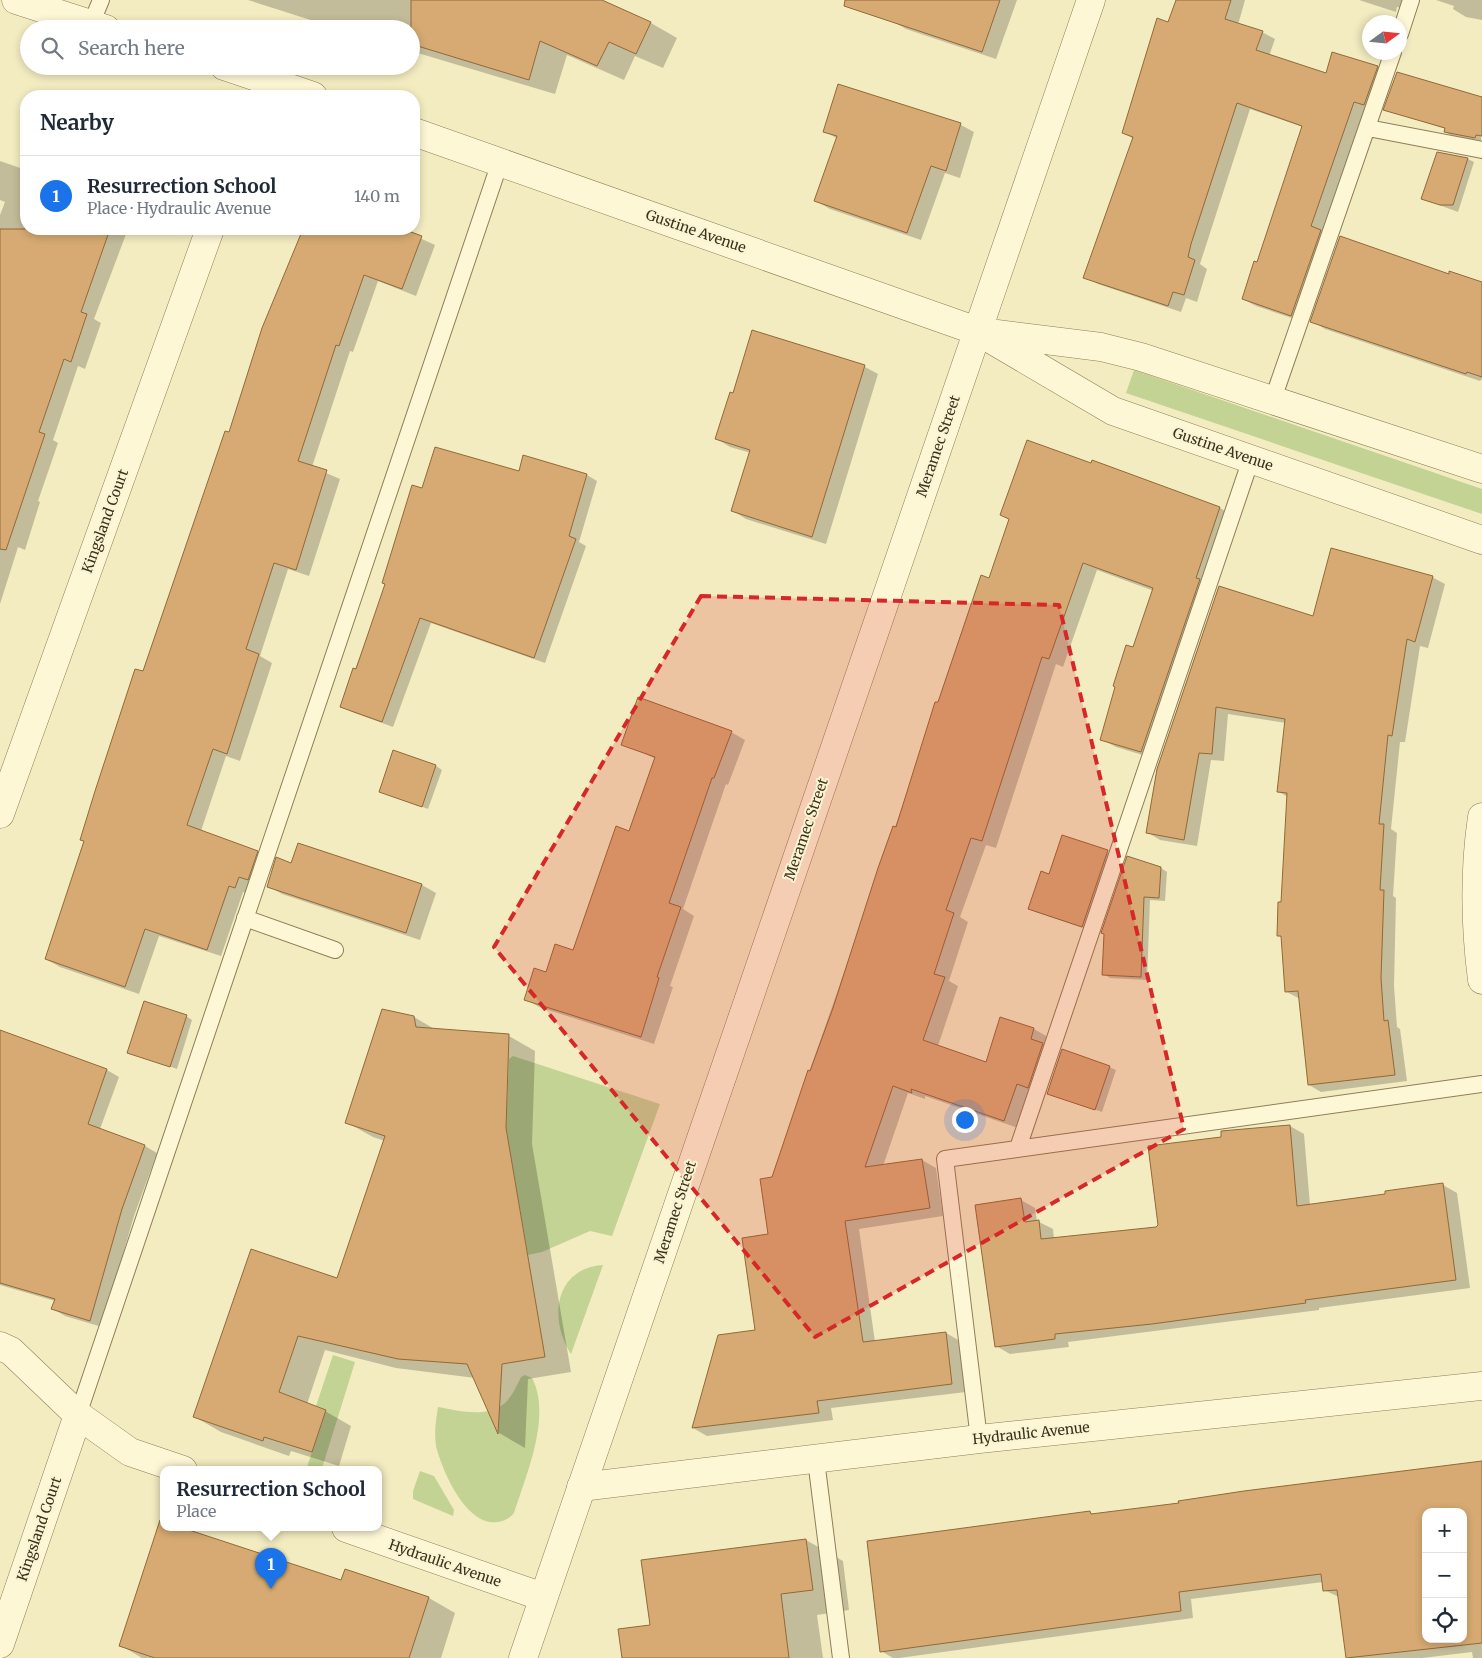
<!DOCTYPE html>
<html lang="en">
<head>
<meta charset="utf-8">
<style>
	:root { --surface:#fff; --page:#f2f2f3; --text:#1f2937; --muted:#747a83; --line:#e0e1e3; --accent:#1a73e8 }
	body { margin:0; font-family:Merriweather,serif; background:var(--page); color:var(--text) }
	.controls { position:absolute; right:15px; bottom:15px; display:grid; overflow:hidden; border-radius:10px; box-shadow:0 2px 8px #0003 }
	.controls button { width:45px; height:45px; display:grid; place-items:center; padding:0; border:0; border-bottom:1px solid var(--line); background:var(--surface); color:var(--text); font:25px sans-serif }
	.compass { position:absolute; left:1362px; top:15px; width:45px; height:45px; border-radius:50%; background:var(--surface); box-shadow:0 2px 8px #0003; rotate:75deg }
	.you { position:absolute; left:964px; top:1119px; width:18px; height:18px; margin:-12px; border:4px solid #fff; border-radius:50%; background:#1a73e8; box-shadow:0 0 0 8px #1a73e833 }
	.badge { display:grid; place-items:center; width:32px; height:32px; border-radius:50%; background:var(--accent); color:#fff; font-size:16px; font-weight:700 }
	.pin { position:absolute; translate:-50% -41px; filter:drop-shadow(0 1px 2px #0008) }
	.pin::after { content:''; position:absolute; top:26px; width:18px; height:15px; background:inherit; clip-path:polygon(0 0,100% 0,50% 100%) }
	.popup { position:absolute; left:160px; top:1466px; width:222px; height:65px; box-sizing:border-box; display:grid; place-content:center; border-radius:10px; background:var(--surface); filter:drop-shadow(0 1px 4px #0005); font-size:16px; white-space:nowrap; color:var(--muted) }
	.popup b { font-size:19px; color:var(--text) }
	.popup::after { content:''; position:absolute; left:50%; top:100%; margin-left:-10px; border:10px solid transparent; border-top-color:var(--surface) }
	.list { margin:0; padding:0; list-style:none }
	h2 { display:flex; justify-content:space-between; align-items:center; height:65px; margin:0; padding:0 20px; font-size:21px }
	h2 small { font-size:16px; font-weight:400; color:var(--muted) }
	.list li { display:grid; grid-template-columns:32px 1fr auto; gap:15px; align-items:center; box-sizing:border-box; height:80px; padding:0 20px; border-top:1px solid var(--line) }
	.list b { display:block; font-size:19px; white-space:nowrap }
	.list p { margin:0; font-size:16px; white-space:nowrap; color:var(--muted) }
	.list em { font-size:16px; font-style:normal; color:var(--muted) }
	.icon { flex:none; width:28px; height:28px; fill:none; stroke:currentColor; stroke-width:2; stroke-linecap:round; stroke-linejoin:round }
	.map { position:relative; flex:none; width:1482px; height:1658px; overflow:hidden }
	.search { position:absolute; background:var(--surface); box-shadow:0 2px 8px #0003; left:20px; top:20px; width:400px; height:55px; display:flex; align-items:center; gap:12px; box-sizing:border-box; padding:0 18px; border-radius:28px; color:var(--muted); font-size:19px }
	.panel { position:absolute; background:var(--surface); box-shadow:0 2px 8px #0003; left:20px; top:90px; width:400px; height:145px; border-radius:20px }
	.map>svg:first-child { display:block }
	.green { fill:#c2d393 }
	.shadow { fill:#0003; fill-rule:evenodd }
	.building { fill:#d6aa72; stroke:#926938; fill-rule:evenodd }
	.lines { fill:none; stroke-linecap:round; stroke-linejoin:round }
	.service-casing { stroke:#907d56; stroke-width:18 }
	.minor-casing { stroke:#907d56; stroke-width:29 }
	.tertiary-casing { stroke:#907d56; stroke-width:29 }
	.service { stroke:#fdf7d6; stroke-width:16 }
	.minor { stroke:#fdf7d6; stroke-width:28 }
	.tertiary { stroke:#fdf7d6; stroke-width:28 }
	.marked { fill:#d62828; fill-opacity:0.2; stroke:#d62828; stroke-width:4; stroke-dasharray:10 6; stroke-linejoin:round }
	.labels { text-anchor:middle; stroke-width:4; stroke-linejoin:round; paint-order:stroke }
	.street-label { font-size:14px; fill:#3d311c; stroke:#faf4d2 }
</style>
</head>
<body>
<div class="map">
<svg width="1482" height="1658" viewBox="0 0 1482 1658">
	<rect width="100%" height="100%" fill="#f3ecc1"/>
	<path class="green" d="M 1134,370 L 1482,489 L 1482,514 L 1126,393 Z
		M 513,1056 L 660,1104 L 612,1236 L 590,1231 L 542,1252 L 528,1255 L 506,1128 L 509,1059 Z
		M 603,1265 L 571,1354 C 548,1319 555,1268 603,1265 Z
		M 333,1355 L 355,1362 L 323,1465 L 320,1469 L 307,1467 L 326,1410 L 316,1406 Z
		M 525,1375 L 532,1378 C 552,1416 526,1475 514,1513 C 510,1518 505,1521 498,1522 C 466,1527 442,1470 436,1446 C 434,1432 436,1420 438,1407 C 460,1411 489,1419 507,1401 C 513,1394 517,1385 521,1377 Z
		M 420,1471 L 434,1476 L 454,1510 L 453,1516 L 413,1499 L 413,1491 Z"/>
	<path class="shadow" d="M 248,0 L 599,0 L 651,23 L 677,38 L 663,68 L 635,56 L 624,80 L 567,55 L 555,94 L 411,51 L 411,29 L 339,29 Z
		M 899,0 L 1017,0 L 996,59 L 906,29 L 892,21 Z
		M 1177,0 L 1245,0 L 1238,25 L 1262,32 L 1275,39 L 1269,56 L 1327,74 L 1377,67 L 1390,74 L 1304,322 L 1256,306 L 1243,299 L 1258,263 L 1303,127 L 1250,109 L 1200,264 L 1207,269 L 1197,302 L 1186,298 L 1181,312 L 1098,284 L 1085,277 L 1134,139 L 1123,133 Z
		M 1359,0 L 1404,0 L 1402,8 L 1397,7 L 1396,12 Z
		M 1436,0 L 1482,0 L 1482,20 L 1466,17 L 1453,9 L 1454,6 Z
		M 838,86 L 961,125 L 974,132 L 960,178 L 945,173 L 921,240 L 830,209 L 816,201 L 838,139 L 824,131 Z
		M 1482,98 L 1481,141 L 1452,136 L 1445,132 L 1446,129 L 1385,110 Z
		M 1438,153 L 1468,159 L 1474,162 L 1458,212 L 1423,199 Z
		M 0,161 L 26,170 L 26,229 L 128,229 L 94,319 L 101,323 L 85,369 L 78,366 L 53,440 L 58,443 L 38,501 L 40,502 L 25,550 L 18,547 L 0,604 L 0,215 L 5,202 L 0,200 Z
		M 304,229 L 400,229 L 435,245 L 416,296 L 378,281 L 353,352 L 350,351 L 312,467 L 340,479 L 309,576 L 288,569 L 260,656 L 272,663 L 240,761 L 226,756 L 201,831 L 257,852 L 270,859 L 248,894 L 243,892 L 221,956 L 159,936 L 139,994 L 60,967 L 46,959 L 144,673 L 229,434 L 263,328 Z
		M 1449,275 L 1482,283 L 1482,379 L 1480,381 L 1325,329 L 1312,321 Z
		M 753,331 L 865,367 L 878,374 L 826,544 L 746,519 L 733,511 L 751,453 L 730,447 L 717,439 L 734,394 Z
		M 524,456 L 587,475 L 597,481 L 579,542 L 586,546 L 545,663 L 431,623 L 393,727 L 352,712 L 341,706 L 423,490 L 520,473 Z
		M 1092,462 L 1220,508 L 1234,516 L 1156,759 L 1116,747 L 1101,739 L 1154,591 L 1097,570 L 1063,667 L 1056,664 L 996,848 L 986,845 L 960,917 L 968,922 L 949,981 L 958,986 L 938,1046 L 987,1064 L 1001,1019 L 1034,1029 L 1048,1037 L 1018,1128 L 925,1096 L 925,1099 L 908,1093 L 883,1166 L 922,1160 L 936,1168 L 943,1216 L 859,1229 L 875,1342 L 946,1333 L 960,1341 L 966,1392 L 831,1408 L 833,1420 L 707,1436 L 693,1428 L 756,1331 L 769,1235 L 772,1178 L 938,704 L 990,580 L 1010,520 L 1001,515 L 1091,465 Z
		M 1432,577 L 1445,584 L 1428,648 L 1420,646 L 1405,742 L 1400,742 L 1391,829 L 1397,833 L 1393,896 L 1396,898 L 1394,986 L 1397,1027 L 1400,1029 L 1407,1081 L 1321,1092 L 1309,1085 L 1300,999 L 1287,992 L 1283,938 L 1279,936 L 1283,903 L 1288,797 L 1279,792 L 1286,723 L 1228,714 L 1224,761 L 1211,760 L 1197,846 L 1160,840 L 1147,832 L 1220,587 L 1314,617 Z
		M 731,732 L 745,740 L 728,785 L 726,784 L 683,909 L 694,916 L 670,986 L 673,987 L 654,1044 L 539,1007 L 526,999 L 546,974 L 574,952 L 630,832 L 656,759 L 623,744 Z
		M 436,766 L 442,770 L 428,809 L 380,791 Z
		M 1062,836 L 1114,855 L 1089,930 L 1036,912 Z
		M 298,844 L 422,885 L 436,893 L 420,940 L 282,894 L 268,886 L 292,864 Z
		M 1161,868 L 1167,872 L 1165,901 L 1150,900 L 1147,980 L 1110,978 L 1103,974 L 1105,934 Z
		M 186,1016 L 192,1020 L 177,1069 L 129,1052 Z
		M 414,1017 L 436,1030 L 509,1036 L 535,1051 L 532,1144 L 571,1372 L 528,1379 L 525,1448 L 499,1433 L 475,1378 L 396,1368 L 325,1350 L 307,1404 L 325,1411 L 351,1426 L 339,1466 L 291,1451 L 289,1456 L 221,1432 L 195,1417 L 337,1280 L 385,1141 L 373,1137 L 346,1122 Z
		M 6,1034 L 107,1070 L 119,1077 L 100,1129 L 145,1146 L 157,1153 L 134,1216 L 102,1327 L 65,1316 L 53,1309 L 55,1301 L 0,1285 L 0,1052 Z
		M 1109,1067 L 1116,1070 L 1102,1112 L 1048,1093 Z
		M 1290,1126 L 1304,1134 L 1310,1205 L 1387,1195 L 1443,1185 L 1457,1193 L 1470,1288 L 1319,1308 L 1319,1310 L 1068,1342 L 1069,1347 L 1010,1354 L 996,1346 L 1021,1200 L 1035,1208 L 1037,1221 L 1053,1229 L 1054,1239 L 1157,1228 L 1222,1138 Z
		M 1482,1462 L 1482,1658 L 1473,1658 L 1472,1652 L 1422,1658 L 1347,1658 L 1339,1597 L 1324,1590 L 1323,1582 L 1191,1599 L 1193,1618 L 899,1658 L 893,1658 L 881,1651 L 1090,1512 L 1094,1515 ZM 1426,1512 L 1463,1512 L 1463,1639 L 1426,1639 Z
		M 164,1528 L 179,1528 L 342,1582 L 429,1598 L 455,1613 L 441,1658 L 142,1658 L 120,1645 Z
		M 806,1540 L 843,1561 L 849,1610 L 817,1615 L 823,1658 L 623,1658 L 651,1626 Z"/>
	<path class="building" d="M 411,0 L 602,0 L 651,22 L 636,54 L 609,42 L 597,66 L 540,41 L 529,80 L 411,44 Z
		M 845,0 L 1000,0 L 982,52 L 844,6 Z
		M 1176,0 L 1231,0 L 1225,19 L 1263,31 L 1256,50 L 1326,73 L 1332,52 L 1378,66 L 1364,105 L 1354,102 L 1311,226 L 1321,230 L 1291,316 L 1242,299 L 1254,261 L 1257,262 L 1302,126 L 1237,103 L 1191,244 L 1188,257 L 1195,260 L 1184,295 L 1173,292 L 1168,306 L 1083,278 L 1133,137 L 1122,133 L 1157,18 L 1168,22 Z
		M 1397,72 L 1482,97 L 1482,136 L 1476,135 L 1475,138 L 1444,132 L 1445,128 L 1383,110 Z
		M 838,84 L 961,123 L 946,171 L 931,166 L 907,233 L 814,201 L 837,136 L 823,132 Z
		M 1437,152 L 1468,158 L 1453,205 L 1440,205 L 1421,199 Z
		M 0,229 L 110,229 L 81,312 L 87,314 L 71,362 L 64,359 L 39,432 L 45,434 L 6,550 L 0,549 Z
		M 303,229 L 403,229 L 422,236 L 402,289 L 364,275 L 339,346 L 336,345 L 298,461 L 327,470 L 296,570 L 274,563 L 246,649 L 259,654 L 227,754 L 213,749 L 187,825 L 258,851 L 248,880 L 239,877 L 235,888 L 229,886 L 207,950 L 145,929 L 125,987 L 45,959 L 84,841 L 80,840 L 95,791 L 135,669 L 143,671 L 225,431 L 229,432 L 262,328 Z
		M 1340,236 L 1449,274 L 1449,271 L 1482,282 L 1482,377 L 1467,372 L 1466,374 L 1310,322 Z
		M 752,330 L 865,365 L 812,537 L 731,511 L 750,450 L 715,439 L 730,392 L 733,393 Z
		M 1027,440 L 1091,463 L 1092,460 L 1220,507 L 1196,578 L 1200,579 L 1141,752 L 1100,740 L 1115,687 L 1113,686 L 1126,645 L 1133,647 L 1153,588 L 1083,563 L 1049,659 L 1042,657 L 982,841 L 971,838 L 946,910 L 954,913 L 934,974 L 945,977 L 923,1040 L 986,1062 L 1000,1017 L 1034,1028 L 1031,1039 L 1043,1043 L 1028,1088 L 1017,1084 L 1004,1121 L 911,1089 L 912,1093 L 893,1086 L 865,1167 L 922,1159 L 930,1208 L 845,1221 L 863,1342 L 946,1332 L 952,1384 L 817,1401 L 819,1413 L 692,1428 L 718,1335 L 755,1330 L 742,1238 L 768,1234 L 760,1179 L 772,1177 L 808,1070 L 810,1071 L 833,1008 L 878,868 L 893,826 L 896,827 L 935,702 L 938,702 L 981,575 L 989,578 L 1009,519 L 1000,515 Z
		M 435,447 L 519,471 L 523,455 L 587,474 L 569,536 L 576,539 L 534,658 L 420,618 L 382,722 L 340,707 L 353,668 L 356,669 L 385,584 L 382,583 L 412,485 L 422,488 Z
		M 1331,548 L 1433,576 L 1415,642 L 1407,639 L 1392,736 L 1388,735 L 1379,824 L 1384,824 L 1380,890 L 1384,890 L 1381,978 L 1384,1021 L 1388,1020 L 1395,1075 L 1308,1085 L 1298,991 L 1285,992 L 1281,936 L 1277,936 L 1278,902 L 1281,902 L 1287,793 L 1277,792 L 1285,719 L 1216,707 L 1212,754 L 1199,753 L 1184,840 L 1146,833 L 1157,769 L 1219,586 L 1313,616 Z
		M 638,697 L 732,731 L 714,778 L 712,778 L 669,903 L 681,907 L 657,977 L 659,978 L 641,1037 L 524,1000 L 534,968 L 546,972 L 555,944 L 573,950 L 616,826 L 629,831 L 655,757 L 621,745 Z
		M 393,750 L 436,765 L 422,807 L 379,792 Z
		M 1062,835 L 1108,850 L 1082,927 L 1028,909 L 1041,871 L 1049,874 Z
		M 298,843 L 422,884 L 406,933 L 267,887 L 276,857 L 291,863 Z
		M 1127,856 L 1161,867 L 1159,898 L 1144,897 L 1141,977 L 1102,975 L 1104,934 L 1101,933 Z
		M 144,1001 L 187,1015 L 170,1067 L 127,1053 Z
		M 382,1009 L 414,1016 L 416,1027 L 509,1034 L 506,1128 L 545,1357 L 502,1364 L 498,1434 L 467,1364 L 398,1359 L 298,1336 L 279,1392 L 326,1410 L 312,1452 L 264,1437 L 263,1441 L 193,1417 L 251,1249 L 337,1278 L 385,1136 L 345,1123 Z
		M 0,1030 L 107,1069 L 88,1124 L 145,1145 L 122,1209 L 90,1321 L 51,1309 L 55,1299 L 0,1283 Z
		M 1062,1049 L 1110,1066 L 1095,1110 L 1047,1094 Z
		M 1290,1125 L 1297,1206 L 1385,1194 L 1385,1191 L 1443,1183 L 1456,1280 L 1305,1300 L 1306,1303 L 1152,1324 L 1055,1334 L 1055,1339 L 995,1347 L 975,1205 L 1021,1198 L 1025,1222 L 1039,1220 L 1041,1239 L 1156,1227 L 1158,1225 L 1148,1146 L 1221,1137 L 1221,1131 Z
		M 1482,1461 L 1482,1643 L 1346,1658 L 1337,1590 L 1323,1591 L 1321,1574 L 1179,1592 L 1181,1611 L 880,1652 L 867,1541 L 1090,1511 L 1091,1514 L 1179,1503 L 1178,1501 L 1244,1491 ZM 1426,1512 L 1463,1512 L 1463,1639 L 1426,1639 Z
		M 160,1520 L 164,1521 L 164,1528 L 183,1528 L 341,1580 L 345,1569 L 429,1597 L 409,1658 L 155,1658 L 119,1646 Z
		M 806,1539 L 813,1590 L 781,1594 L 789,1658 L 622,1658 L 618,1629 L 650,1625 L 641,1560 Z"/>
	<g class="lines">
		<g class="service-casing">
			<path id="service" d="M 91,24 L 101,0
				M 1400,34 L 1411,0
				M 1368,128 L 1482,150
				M 1273,399 L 1393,52
				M 245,918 L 335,950
				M 1018,1148 L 1251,459
				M 78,1415 L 500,162
				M 979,1439 L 945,1159 L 1482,1084
				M 816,1460 L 841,1658"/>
		</g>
		<g class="minor-casing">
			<path id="minor" d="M 0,814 L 210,229
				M 1482,817 C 1474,871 1475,926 1482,980
				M 0,1346 L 11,1351 L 78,1415 L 130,1452 L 183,1470
				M 581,1487 L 979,1439 L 1482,1386
				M 346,1528 L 543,1597
				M 0,1644 L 78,1415"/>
		</g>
		<g class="tertiary-casing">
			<path id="tertiary" d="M 16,0 L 106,29
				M 224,66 L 313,96
				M 414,132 L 977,331 L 1113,411 L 1482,540
				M 989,333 L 1101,347 L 1141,357 L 1482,469
				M 523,1658 L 1091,0"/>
		</g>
		<use href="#service" class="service"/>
		<use href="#minor" class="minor"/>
		<use href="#tertiary" class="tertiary"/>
	</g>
	<path class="marked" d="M 701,596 L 1059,605 L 1184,1129 L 815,1337 L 494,947 Z"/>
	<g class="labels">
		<g class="street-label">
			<text transform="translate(696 231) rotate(19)" y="5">Gustine Avenue</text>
			<text transform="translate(938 446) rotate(-71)" y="5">Meramec Street</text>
			<text transform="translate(1223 449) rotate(19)" y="5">Gustine Avenue</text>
			<text transform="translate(105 521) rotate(-70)" y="5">Kingsland Court</text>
			<text transform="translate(806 829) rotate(-71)" y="5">Meramec Street</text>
			<text transform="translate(675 1212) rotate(-72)" y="5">Meramec Street</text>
			<text transform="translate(1031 1433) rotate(-6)" y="5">Hydraulic Avenue</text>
			<text transform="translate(39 1529) rotate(-71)" y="5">Kingsland Court</text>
			<text transform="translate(445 1563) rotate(19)" y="5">Hydraulic Avenue</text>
		</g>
	</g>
</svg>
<div class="controls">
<button>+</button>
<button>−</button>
<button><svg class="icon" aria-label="locate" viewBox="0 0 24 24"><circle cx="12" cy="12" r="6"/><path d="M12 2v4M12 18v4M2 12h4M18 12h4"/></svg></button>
</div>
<svg class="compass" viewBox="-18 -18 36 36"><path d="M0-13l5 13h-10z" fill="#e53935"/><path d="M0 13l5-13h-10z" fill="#747a83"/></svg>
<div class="you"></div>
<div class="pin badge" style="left:271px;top:1589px">1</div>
<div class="popup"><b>Resurrection School</b>Place</div>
<div class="search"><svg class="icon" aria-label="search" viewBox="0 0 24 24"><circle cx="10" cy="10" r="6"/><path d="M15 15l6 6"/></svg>Search here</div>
<section class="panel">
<h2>Nearby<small></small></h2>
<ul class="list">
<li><span class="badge">1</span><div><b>Resurrection School</b><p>Place · Hydraulic Avenue</p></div><em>140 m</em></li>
</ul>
</section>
</div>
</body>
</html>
